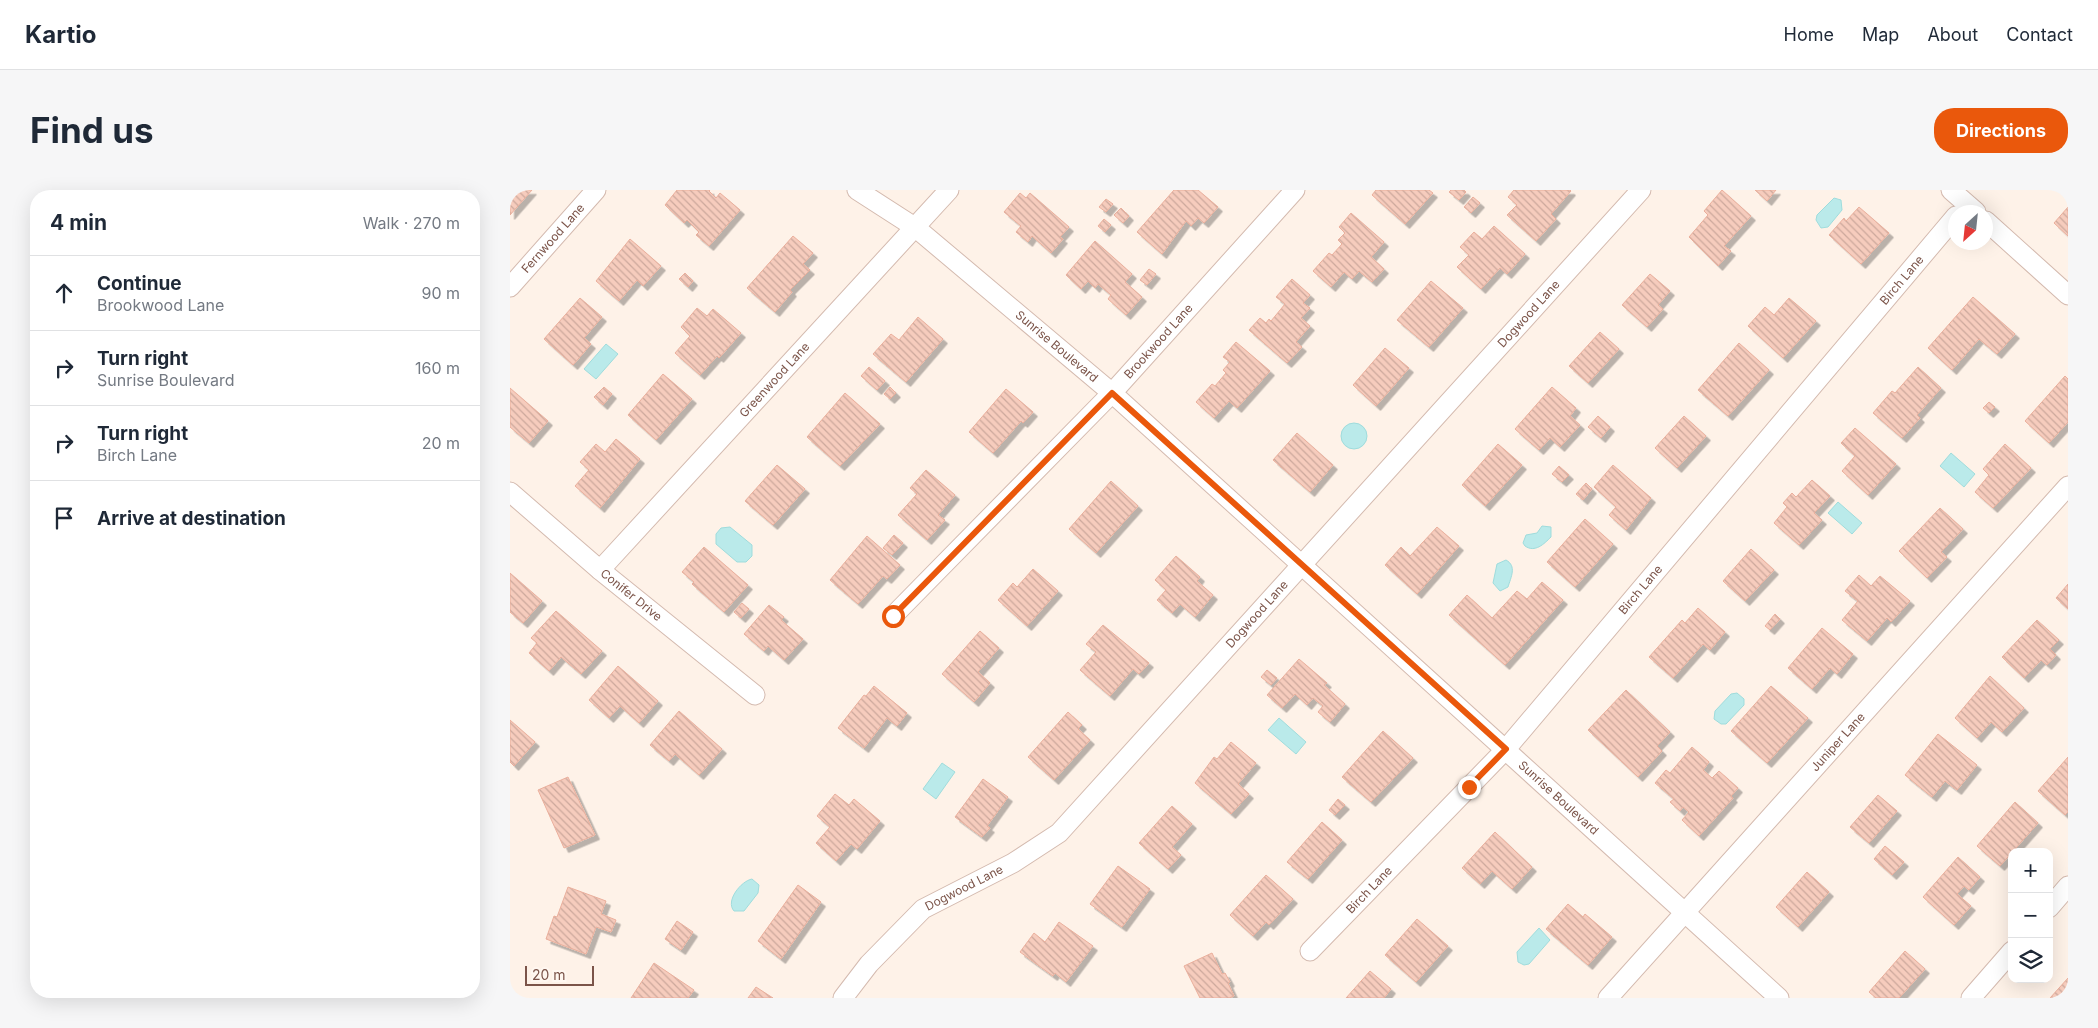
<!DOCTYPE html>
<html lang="en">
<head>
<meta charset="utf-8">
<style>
	:root { --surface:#fff; --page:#f6f6f7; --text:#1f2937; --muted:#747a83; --line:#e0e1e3; --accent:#ea580c }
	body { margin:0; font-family:Inter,sans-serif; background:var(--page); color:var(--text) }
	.controls { position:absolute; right:15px; bottom:15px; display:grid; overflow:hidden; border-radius:10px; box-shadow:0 5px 20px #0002 }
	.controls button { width:45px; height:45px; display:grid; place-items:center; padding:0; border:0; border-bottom:1px solid var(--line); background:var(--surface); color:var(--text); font:25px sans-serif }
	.compass { position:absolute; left:1438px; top:15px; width:45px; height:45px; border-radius:50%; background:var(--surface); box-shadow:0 5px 20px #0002; rotate:207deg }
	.scale { position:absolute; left:15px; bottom:12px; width:69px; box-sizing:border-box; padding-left:5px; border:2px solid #7b5449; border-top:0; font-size:14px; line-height:18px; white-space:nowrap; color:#7b5449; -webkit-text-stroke:4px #fff7f0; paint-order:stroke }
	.stop { position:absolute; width:15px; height:15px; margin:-11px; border:4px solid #ea580c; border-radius:50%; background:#fff }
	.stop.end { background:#ea580c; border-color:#fff; box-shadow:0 1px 5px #0008 }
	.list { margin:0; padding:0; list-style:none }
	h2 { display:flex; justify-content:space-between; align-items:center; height:65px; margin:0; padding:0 20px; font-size:21px }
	h2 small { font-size:16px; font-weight:400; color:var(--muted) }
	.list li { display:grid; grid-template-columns:32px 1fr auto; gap:15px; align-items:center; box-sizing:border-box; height:75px; padding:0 20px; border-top:1px solid var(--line) }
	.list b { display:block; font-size:19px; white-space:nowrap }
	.list p { margin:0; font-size:16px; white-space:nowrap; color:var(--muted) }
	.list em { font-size:16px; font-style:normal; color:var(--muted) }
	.icon { flex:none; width:28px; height:28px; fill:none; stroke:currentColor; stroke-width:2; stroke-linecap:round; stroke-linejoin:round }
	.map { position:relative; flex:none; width:1558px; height:808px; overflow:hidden; border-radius:20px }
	header { display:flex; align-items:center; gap:30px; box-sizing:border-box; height:70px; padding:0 25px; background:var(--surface); border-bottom:1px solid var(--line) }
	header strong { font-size:24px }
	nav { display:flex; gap:28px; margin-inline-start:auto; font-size:18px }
	.intro { display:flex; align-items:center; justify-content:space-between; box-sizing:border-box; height:120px; padding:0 30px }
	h1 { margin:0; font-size:35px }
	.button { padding:12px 22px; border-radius:20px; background:var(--accent); color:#fff; font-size:18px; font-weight:700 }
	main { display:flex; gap:30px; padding:0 30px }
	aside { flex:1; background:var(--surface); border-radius:20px; box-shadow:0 5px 20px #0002 }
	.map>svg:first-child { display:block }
	.water { fill:#baeaea; stroke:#9fdcdc }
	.building { fill:url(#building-back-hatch); stroke:#eaaf9c; filter:url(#shadow) }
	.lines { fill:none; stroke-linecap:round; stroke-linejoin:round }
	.street-casing { stroke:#d4baaf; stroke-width:21 }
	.street { stroke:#fff; stroke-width:19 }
	.route { stroke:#ea580c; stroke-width:6 }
	.labels { text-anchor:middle; stroke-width:4; stroke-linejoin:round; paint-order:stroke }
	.street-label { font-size:12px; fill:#7b5449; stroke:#fff7f0 }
</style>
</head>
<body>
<header>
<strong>Kartio</strong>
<nav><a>Home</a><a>Map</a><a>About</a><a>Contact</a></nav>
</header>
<div class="intro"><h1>Find us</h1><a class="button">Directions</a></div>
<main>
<aside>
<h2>4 min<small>Walk · 270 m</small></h2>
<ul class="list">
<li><svg class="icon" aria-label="ahead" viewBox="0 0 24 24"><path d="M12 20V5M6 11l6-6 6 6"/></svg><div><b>Continue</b><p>Brookwood Lane</p></div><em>90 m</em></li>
<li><svg class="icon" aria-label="right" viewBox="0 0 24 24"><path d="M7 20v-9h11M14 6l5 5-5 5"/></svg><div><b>Turn right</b><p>Sunrise Boulevard</p></div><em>160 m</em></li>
<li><svg class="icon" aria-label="right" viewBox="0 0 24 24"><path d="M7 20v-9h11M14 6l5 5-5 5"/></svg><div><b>Turn right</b><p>Birch Lane</p></div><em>20 m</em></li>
<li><svg class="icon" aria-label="arrive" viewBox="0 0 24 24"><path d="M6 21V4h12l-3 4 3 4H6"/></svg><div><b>Arrive at destination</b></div></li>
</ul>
</aside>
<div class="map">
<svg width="1558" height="808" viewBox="0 0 1558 808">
	<defs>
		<pattern id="building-back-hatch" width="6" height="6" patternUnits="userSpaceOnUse" patternTransform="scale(1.25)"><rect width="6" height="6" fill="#f6ccbd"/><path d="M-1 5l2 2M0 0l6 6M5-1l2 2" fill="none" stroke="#cca89c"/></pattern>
		<filter id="shadow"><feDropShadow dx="4.5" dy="4.5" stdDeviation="0" flood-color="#0004"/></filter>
	</defs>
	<rect width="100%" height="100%" fill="#fef2e8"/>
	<path class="water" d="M 1324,8 L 1331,10 L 1332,20 L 1318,37 L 1311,38 L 1306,30 L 1307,25 Z
		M 96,154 L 108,164 L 86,189 L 74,179 Z
		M831 246a13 13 0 1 1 26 0a13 13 0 1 1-26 0Z
		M 1441,263 L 1465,284 L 1454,297 L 1430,276 Z
		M 1328,312 L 1352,333 L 1342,344 L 1318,323 Z
		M 1032,336 L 1041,337 L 1041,347 C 1034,354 1025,363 1015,356 L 1013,353 L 1016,345 L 1027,343 Z
		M 220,337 L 242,355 L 242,366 L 236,372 L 227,372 L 206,354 L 206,344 L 211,338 Z
		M 996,370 C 1007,376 1001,387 998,397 L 990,401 L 983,393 L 987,374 Z
		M 1227,503 L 1234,509 L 1234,515 L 1216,534 L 1211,534 L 1204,529 L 1205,521 L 1221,504 Z
		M 769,528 L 796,552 L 786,564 L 758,540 Z
		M 432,573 L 445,582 L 426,609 L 413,599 Z
		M 242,689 L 249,695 L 248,703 L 234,721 L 224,721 C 215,711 231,691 242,689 Z
		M 1029,738 L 1040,750 L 1019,774 L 1014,775 L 1008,772 L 1007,762 Z"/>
	<path class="building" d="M 0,0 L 22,0 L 0,25 Z
		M 167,0 L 200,0 L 199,1 L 206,8 L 210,3 L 230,20 L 199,56 L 186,45 L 189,42 L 177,30 L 174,33 L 155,15 Z
		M 664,0 L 688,0 L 708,17 L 694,33 L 688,28 L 681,36 L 676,31 L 652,64 L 627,42 Z
		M 866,0 L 919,0 L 923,3 L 895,34 L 862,5 Z
		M 941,0 L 954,0 L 956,2 L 949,10 L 939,2 Z
		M 1004,0 L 1060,0 L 1061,1 L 1041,24 L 1046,29 L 1026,51 L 997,25 L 1007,15 L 998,7 Z
		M 1212,0 L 1241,26 L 1214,56 L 1221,61 L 1208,76 L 1179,47 L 1198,25 L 1194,21 Z
		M 1245,0 L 1266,0 L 1257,11 Z
		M 510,3 L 516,8 L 520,3 L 559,37 L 550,47 L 553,49 L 541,63 L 522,46 L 518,52 L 506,42 L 511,36 L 494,22 Z
		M 963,7 L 970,13 L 961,23 L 954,17 Z
		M 596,9 L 603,14 L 596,22 L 589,17 Z
		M 1349,17 L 1379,43 L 1351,74 L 1319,45 L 1334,28 L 1336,31 Z
		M 1558,17 L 1558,46 L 1544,33 Z
		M 611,18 L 619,26 L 613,33 L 604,25 Z
		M 841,23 L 874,52 L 861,67 L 874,79 L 862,92 L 849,81 L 842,89 L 834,82 L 821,97 L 803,81 L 819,63 L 822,65 L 832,54 L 828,50 L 835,43 L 829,37 Z
		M 594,29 L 601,35 L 595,42 L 588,36 Z
		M 984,36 L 1015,64 L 997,84 L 990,78 L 971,99 L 947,77 L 959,65 L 950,57 L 964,42 L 972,49 Z
		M 283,46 L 303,63 L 293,74 L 300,80 L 280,100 L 282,102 L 265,122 L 237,98 Z
		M 120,49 L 151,76 L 133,96 L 127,90 L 109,111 L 86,91 Z
		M 585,51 L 622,84 L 615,92 L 632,107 L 616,125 L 598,109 L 601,105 L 588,94 L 585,98 L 578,91 L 571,99 L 556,85 Z
		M 639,79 L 646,84 L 637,95 L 630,90 Z
		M 175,83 L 183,91 L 178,97 L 169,89 Z
		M 1140,84 L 1160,101 L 1148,115 L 1153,119 L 1137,137 L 1112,115 Z
		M 782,89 L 800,105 L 793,113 L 800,118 L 791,128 L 800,136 L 786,152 L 792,157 L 777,173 L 739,140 L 750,128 L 756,133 L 759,129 L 761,131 L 775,114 L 766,107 Z
		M 921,91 L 953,118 L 919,157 L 887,130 Z
		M 1463,107 L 1505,144 L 1487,164 L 1469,149 L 1442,180 L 1418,158 Z
		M 70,108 L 92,127 L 74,148 L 81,154 L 63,175 L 34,149 Z
		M 1279,108 L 1306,131 L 1273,168 L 1238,136 L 1255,117 L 1264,125 Z
		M 187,118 L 197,126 L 203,119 L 231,143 L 209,168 L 207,166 L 190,185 L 165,163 L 180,146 L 171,137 Z
		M 408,127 L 433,149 L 396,192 L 363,164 L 381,144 L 389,150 Z
		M 1090,142 L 1109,159 L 1078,193 L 1059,176 Z
		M 726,152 L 760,181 L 727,218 L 719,211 L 704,228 L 686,212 L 702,194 L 705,196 L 716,183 L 713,180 L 720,172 L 713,167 Z
		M 1229,153 L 1259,180 L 1218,226 L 1188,200 Z
		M 875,158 L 899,178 L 866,216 L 843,195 Z
		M 359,177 L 375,191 L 367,200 L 351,186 Z
		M 1408,177 L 1431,198 L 1407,225 L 1410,228 L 1392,248 L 1363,223 L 1382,201 L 1385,203 Z
		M 153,184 L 182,209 L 146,250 L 118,225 Z
		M 1555,186 L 1558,189 L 1558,232 L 1539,253 L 1515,231 Z
		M 94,197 L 102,204 L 93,215 L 84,207 Z
		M 380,197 L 386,203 L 380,209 L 374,204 Z
		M 1042,197 L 1066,218 L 1060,226 L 1070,235 L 1050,257 L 1040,248 L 1029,260 L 1005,239 Z
		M 0,198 L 38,231 L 19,253 L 0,237 Z
		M 496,199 L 523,222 L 513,233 L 511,231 L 483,263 L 459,242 Z
		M 335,203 L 370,234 L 330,276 L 297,247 Z
		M 1479,212 L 1485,217 L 1479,223 L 1473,218 Z
		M 1088,226 L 1100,237 L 1091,248 L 1078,237 Z
		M 1174,226 L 1196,246 L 1167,278 L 1145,258 Z
		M 1345,238 L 1386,274 L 1358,305 L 1332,281 L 1345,266 L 1331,253 Z
		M 787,243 L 823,275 L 800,302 L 763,270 Z
		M 106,249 L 130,269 L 90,318 L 65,296 L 79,280 L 70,272 L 86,254 L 95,262 Z
		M 988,254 L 1012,275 L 975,316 L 952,295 Z
		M 1495,254 L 1521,278 L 1483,318 L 1465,302 L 1479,285 L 1473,279 Z
		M 267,275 L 295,299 L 263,335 L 235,311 Z
		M 1103,275 L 1141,308 L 1116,340 L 1099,325 L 1106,317 L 1084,297 Z
		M 1049,276 L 1059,285 L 1052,292 L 1042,284 Z
		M 416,280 L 445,305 L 428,325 L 435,330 L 417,350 L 388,325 L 407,304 L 400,298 Z
		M 1302,290 L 1320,306 L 1304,323 L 1312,330 L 1289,355 L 1264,333 L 1277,317 L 1273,313 L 1282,303 L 1286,307 Z
		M 601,291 L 628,316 L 586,363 L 559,339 Z
		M 1076,293 L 1082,299 L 1073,310 L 1066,304 Z
		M 1430,318 L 1453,339 L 1431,362 L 1437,367 L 1417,388 L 1389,361 Z
		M 1075,329 L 1103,354 L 1065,397 L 1037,372 Z
		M 927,337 L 949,356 L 907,404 L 875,375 L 891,357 L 900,366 Z
		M 384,345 L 393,353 L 382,365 L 373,358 Z
		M 357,346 L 390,375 L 377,389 L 373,386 L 348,414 L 320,390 Z
		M 194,357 L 238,395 L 214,422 L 182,394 L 184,392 L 172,382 Z
		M 1241,359 L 1264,380 L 1235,411 L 1213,391 Z
		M 666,366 L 690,387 L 687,391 L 703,405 L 685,427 L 670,414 L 662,423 L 647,410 L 656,400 L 645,390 Z
		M 523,379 L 548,401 L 517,436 L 488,410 L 503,393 L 507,397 Z
		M 0,383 L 32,411 L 13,433 L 0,422 Z
		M 1349,385 L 1361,396 L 1370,386 L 1400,411 L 1381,432 L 1377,428 L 1357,451 L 1332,430 L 1348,411 L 1335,401 Z
		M 1032,392 L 1053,410 L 995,475 L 939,425 L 957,405 L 982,428 L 1007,401 L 1017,409 Z
		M 1558,394 L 1558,419 L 1546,408 Z
		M 232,413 L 239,419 L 231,428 L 224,422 Z
		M 259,415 L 274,427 L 271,430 L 293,449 L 274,470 L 258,456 L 254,461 L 234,444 Z
		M 1188,418 L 1215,442 L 1200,460 L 1193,454 L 1163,488 L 1139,467 L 1172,430 L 1175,433 Z
		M 46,421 L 92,461 L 71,484 L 51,467 L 39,481 L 19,463 L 27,453 L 21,448 Z
		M 1265,424 L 1270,429 L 1260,440 L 1255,436 Z
		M 1527,430 L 1549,450 L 1540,459 L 1546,465 L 1537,475 L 1531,470 L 1514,488 L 1492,467 Z
		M 593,435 L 639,473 L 629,484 L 623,479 L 600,506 L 570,480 L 586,462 L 576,454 Z
		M 1312,438 L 1343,464 L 1327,484 L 1320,478 L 1302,499 L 1278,478 Z
		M 470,441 L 489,458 L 468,482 L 480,493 L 464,512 L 432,484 Z
		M 789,469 L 817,493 L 814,495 L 835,514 L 820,532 L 808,522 L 813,516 L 803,508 L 797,515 L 785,504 L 772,518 L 757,505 Z
		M 108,476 L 148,511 L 129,533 L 110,516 L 99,528 L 79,510 Z
		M 757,480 L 767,488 L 761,495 L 751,487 Z
		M 1480,486 L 1514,518 L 1492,542 L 1481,532 L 1467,548 L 1445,528 Z
		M 364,496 L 397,523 L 387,536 L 377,528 L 354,558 L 328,538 L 354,505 L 356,506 Z
		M 1261,496 L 1298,528 L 1257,573 L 1221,541 Z
		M 1116,500 L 1160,542 L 1147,556 L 1152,561 L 1128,587 L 1078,540 Z
		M 169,521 L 212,559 L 189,585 L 165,564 L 159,571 L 140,555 Z
		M 558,522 L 572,535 L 568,539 L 580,550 L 544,590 L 518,567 Z
		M 0,530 L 25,552 L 4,576 L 0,572 Z
		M 873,541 L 903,568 L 861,612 L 832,587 Z
		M 1428,544 L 1467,575 L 1447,600 L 1435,591 L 1422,607 L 1395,585 Z
		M 721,552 L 746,573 L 728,594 L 739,604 L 721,624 L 685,593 L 704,567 L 707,569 Z
		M 1182,557 L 1199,572 L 1193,580 L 1202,588 L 1209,581 L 1228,598 L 1221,606 L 1223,608 L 1189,646 L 1172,630 L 1179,622 L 1173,617 L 1170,621 L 1160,612 L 1164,609 L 1145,593 L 1156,580 L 1160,583 Z
		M 1558,567 L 1558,622 L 1555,625 L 1528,601 Z
		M 58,587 L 85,645 L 54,658 L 28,600 Z
		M 473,589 L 498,607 L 477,636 L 480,638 L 472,647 L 445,627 Z
		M 325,604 L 339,615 L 344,609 L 370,631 L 347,659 L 341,654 L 326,671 L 306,653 L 320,637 L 307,626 Z
		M 1368,605 L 1387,621 L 1359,653 L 1340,637 Z
		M 828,609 L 835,615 L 825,625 L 819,620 Z
		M 1505,612 L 1528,633 L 1490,676 L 1467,656 Z
		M 662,616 L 682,634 L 662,657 L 671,665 L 658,679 L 629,653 Z
		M 812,632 L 832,650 L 798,689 L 777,672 Z
		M 985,642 L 1022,677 L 1002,699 L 982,681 L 970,694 L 952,678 Z
		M 1375,656 L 1394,672 L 1382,685 L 1364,669 Z
		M 1448,667 L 1470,687 L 1459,700 L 1454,696 L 1447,704 L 1461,716 L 1444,735 L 1413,707 Z
		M 608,676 L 640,699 L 612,737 L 580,714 Z
		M 1297,682 L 1319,702 L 1288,737 L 1266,717 Z
		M 756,685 L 783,709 L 759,735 L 756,732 L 743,746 L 720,725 Z
		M 288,695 L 311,712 L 271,769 L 248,751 Z
		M 58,697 L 96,711 L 91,724 L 106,730 L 101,742 L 86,737 L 76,764 L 36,749 L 44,726 L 47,727 Z
		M 1058,714 L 1073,727 L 1075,724 L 1102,747 L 1078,775 L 1036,739 Z
		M 907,729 L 938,756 L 906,792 L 875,765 Z
		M 167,731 L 183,742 L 171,760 L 155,749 Z
		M 549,732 L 583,756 L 556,792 L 545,783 L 543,786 L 510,762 L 524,743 L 535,752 Z
		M 1395,761 L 1415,779 L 1389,808 L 1366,808 L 1359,802 Z
		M 702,763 L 712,784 L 715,783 L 720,792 L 718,793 L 724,806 L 719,808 L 690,808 L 674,776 Z
		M 144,773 L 184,800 L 178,808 L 121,808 Z
		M 860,781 L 881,799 L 874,808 L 836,808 Z
		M 1558,788 L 1558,808 L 1540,808 Z
		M 246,797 L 263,808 L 238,808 Z"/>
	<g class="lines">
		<g class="street-casing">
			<g id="street">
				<path id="s1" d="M 347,0 L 406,38 L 602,203 L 1269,808"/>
				<path d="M 1441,0 L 1466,22"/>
				<path d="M 1476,31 L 1558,105"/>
				<path id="s2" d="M 0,97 L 86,0"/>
				<path id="s3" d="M 0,302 L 90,380 L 245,505"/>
				<path id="s4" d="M 90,380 L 439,0"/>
				<path id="s5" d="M 383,426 L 602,203 L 785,0"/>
				<path d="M 1539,718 L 1558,696"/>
				<path id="s6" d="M 800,761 L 996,559 L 1446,26"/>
				<path id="s7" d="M 333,808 L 359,774 L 413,719 L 503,673 L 549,643 L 1131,0"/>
				<path id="s8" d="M 1098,808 L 1558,296"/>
				<path d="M 1461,808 L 1502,761"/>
			</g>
		</g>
		<use href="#street" class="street"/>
	</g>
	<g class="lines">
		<path class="route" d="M 383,426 L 602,203 L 996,559 L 959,597"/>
	</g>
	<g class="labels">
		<g class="street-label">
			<text dy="4" stroke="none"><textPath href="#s2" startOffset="65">Fernwood Lane</textPath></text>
			<text dy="4" stroke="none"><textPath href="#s6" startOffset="895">Birch Lane</textPath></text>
			<text dy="4" stroke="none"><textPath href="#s7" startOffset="976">Dogwood Lane</textPath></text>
			<text dy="4" stroke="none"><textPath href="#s5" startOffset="382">Brookwood Lane</textPath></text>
			<text dy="4" stroke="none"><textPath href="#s1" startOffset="254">Sunrise Boulevard</textPath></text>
			<text dy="4" stroke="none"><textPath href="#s4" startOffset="258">Greenwood Lane</textPath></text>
			<text dy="4" stroke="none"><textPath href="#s6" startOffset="490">Birch Lane</textPath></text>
			<text dy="4" stroke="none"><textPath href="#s3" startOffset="159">Conifer Drive</textPath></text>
			<text dy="4" stroke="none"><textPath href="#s7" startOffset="571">Dogwood Lane</textPath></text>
			<text dy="4" stroke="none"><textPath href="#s8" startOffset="344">Juniper Lane</textPath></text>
			<text dy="4" stroke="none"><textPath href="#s1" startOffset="929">Sunrise Boulevard</textPath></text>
			<text dy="4" stroke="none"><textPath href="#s7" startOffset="166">Dogwood Lane</textPath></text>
			<text dy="4" stroke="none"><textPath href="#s6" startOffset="85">Birch Lane</textPath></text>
		</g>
	</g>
</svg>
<div class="controls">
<button>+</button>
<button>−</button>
<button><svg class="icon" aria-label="layers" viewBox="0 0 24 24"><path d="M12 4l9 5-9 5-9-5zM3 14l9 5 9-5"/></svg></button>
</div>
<svg class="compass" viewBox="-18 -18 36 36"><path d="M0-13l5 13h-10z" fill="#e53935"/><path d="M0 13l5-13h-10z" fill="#747a83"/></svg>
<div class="scale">20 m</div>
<div class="stop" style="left:383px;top:426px"></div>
<div class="stop end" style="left:959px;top:597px"></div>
</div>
</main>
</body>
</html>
